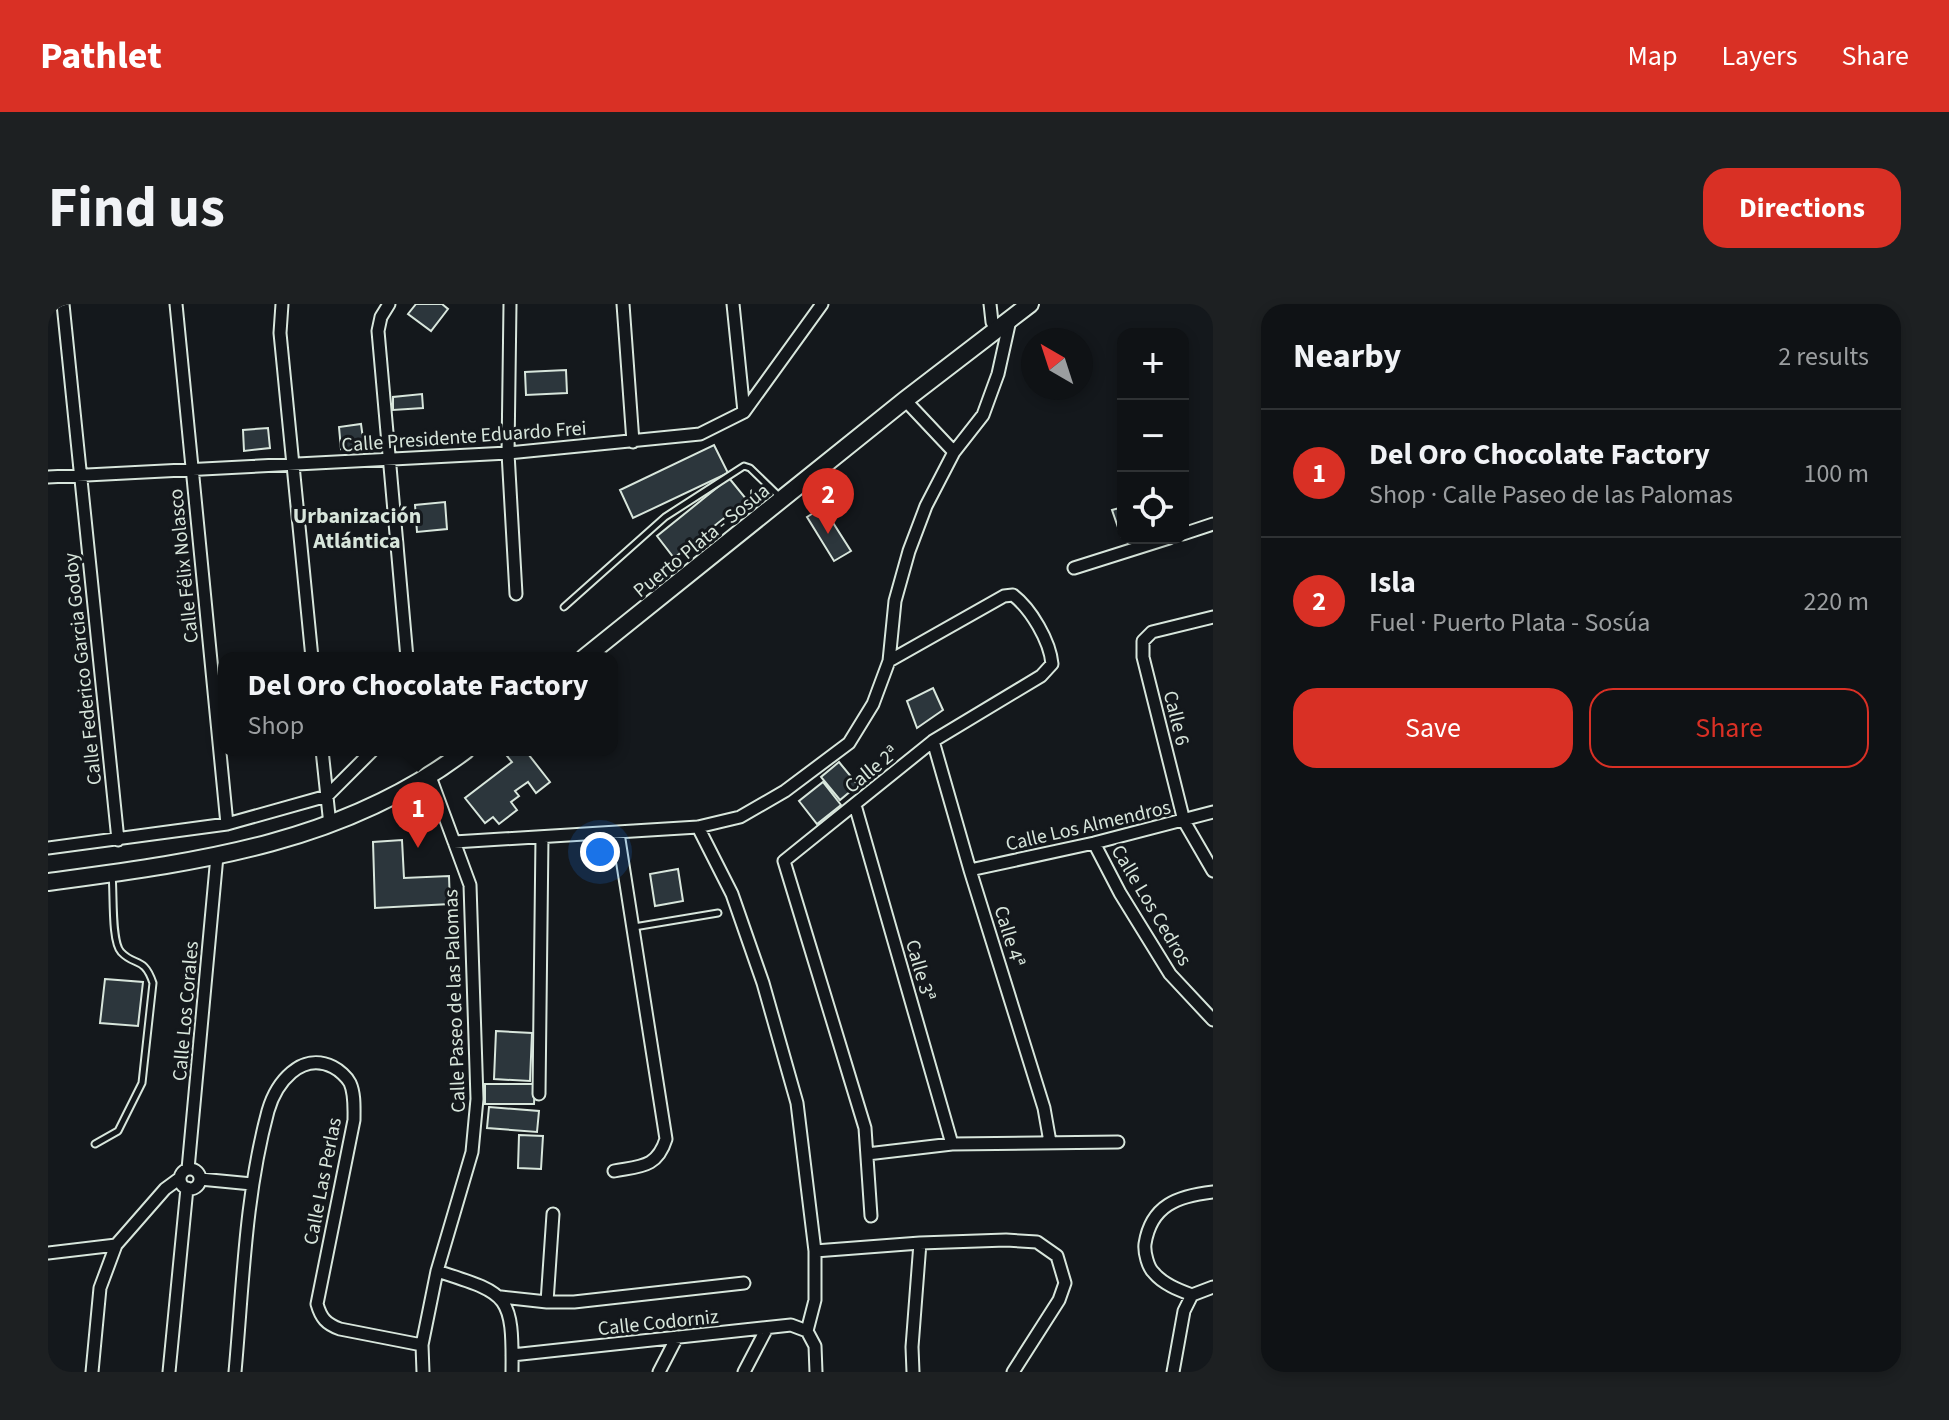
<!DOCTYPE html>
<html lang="en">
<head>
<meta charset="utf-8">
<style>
	:root { --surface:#0f1215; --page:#1d2022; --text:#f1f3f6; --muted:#9b9ea0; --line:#2f3234; --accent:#d93025 }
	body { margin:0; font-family:"Source Sans 3",sans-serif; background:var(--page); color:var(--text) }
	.controls { position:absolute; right:24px; top:24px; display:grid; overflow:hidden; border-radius:16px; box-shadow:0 4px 12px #0003 }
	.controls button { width:72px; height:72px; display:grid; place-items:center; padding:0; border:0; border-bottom:2px solid var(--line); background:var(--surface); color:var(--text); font:40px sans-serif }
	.compass { position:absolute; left:973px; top:24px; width:72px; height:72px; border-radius:50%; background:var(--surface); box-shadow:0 4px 12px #0003; rotate:321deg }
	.you { position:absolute; left:552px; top:548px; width:28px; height:28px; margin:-20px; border:6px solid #fff; border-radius:50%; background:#1a73e8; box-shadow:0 0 0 12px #1a73e833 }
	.badge { display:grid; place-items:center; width:52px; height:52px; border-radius:50%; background:var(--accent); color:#fff; font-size:26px; font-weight:700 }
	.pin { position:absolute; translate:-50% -66px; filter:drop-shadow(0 2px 4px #0008) }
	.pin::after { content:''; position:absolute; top:42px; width:28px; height:24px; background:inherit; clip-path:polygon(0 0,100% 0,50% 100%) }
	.popup { position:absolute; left:170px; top:348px; width:400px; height:104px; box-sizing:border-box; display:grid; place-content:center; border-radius:16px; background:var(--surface); filter:drop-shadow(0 2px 6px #0005); font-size:26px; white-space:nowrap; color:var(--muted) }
	.popup b { font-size:30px; color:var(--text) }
	.popup::after { content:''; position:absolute; left:50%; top:100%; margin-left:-16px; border:16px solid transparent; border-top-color:var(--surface) }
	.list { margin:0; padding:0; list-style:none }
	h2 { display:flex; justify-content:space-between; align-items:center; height:104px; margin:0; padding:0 32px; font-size:34px }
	h2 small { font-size:26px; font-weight:400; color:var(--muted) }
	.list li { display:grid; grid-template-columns:52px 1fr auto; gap:24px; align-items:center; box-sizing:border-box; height:128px; padding:0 32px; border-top:2px solid var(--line) }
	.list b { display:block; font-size:30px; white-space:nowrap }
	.list p { margin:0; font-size:26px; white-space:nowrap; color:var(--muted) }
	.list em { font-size:26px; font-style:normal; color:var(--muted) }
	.actions { display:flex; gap:16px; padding:24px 32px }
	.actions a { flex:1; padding:18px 0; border:2px solid var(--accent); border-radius:24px; text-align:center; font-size:28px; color:var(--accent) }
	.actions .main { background:var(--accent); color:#fff }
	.icon { flex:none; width:44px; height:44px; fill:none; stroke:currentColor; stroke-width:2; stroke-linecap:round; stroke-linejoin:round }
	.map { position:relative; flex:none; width:1165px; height:1068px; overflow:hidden; border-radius:24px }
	header { display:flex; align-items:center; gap:48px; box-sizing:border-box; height:112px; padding:0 40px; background:var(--accent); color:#fff }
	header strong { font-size:38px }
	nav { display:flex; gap:44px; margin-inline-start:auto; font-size:28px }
	.intro { display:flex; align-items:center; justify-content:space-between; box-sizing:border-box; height:192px; padding:0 48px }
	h1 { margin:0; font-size:56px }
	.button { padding:20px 36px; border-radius:24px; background:var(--accent); color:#fff; font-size:28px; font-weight:700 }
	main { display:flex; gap:48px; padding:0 48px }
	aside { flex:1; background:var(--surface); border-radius:24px; box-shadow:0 4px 12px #0003 }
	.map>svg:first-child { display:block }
	.building { fill:#2c363c; stroke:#d8e6dc; stroke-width:2 }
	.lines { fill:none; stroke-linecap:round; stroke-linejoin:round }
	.lane-casing { stroke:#d8e6dc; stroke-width:9 }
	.street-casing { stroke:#d8e6dc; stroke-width:15 }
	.primary-casing { stroke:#d8e6dc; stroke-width:20 }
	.lane { stroke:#14181c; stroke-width:5 }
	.street { stroke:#14181c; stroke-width:11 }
	.primary { stroke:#14181c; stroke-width:16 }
	.labels { text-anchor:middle; stroke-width:6; stroke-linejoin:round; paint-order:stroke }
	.street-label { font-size:20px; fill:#d8e6dc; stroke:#14181c }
	.neighbourhood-label { font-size:22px; font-weight:bold; fill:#d8e6dc; stroke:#14181c }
</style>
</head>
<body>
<header>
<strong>Pathlet</strong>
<nav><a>Map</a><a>Layers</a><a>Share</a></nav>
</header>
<div class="intro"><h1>Find us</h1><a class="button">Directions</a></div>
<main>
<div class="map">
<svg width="1165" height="1068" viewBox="0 0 1165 1068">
	<rect width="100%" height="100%" fill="#14181c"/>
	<path class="building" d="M 368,0 L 394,0 L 400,5 L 383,27 L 360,10 Z
		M 518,66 L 519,89 L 478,91 L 477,68 Z
		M 374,90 L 375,104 L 345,106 L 345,93 Z
		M 313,120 L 316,142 L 293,145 L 291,123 Z
		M 220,124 L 222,144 L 196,147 L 195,126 Z
		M 666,141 L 680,169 L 585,214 L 572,186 Z
		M 681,174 L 699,196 L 626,254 L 609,232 Z
		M 397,198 L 399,225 L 369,228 L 367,201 Z
		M 775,203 L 803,247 L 786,257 L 759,213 Z
		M 1075,203 L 1075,231 L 1073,232 L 1064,206 Z
		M 885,384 L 895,406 L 869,424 L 859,397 Z
		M 468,446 L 477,446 L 502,478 L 488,489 L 480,478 L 467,487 L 471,492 L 463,498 L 469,506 L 451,520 L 445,513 L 437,519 L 417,494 L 464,458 L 459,452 Z
		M 791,458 L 810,481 L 792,496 L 773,473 Z
		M 775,478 L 793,501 L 769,520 L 751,497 Z
		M 354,536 L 356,574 L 401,572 L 402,600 L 327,604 L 325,538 Z
		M 630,565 L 635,597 L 607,602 L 602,570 Z
		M 57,675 L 95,678 L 90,722 L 52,719 Z
		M 448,727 L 484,729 L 482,777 L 446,775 Z
		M 437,780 L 487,780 L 486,800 L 437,800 Z
		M 441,803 L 491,807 L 489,828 L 439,824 Z
		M 471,831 L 495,832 L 493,865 L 470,864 Z"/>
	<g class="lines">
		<g class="lane-casing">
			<path id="lane" d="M 516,303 L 617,213 L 696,162 L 702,164 L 733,194
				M 586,623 L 670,609
				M 47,840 L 70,827 L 94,779 L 105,679 C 96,652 87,663 73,648 C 63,638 66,588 64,571"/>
		</g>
		<g class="street-casing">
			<path id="street" d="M 15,0 L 70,536
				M 128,0 L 179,520
				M 234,0 L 232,29 L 264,354
				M 341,0 L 333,13 L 330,27 L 359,354
				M 462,0 L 460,149 L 468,290
				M 575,0 L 585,138
				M 685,0 L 696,108
				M 942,0 L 944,18 L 949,26
				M 906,148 L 935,111 L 950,70 L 962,16
				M 0,173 L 460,149 L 652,130 L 696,108 L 774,0
				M 1135,230 L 1165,220
				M 1026,264 L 1121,234
				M 1165,313 L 1104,328 L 1095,337 L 1095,353 L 1136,517 L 1165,567
				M 885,437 L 922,566 L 996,804 L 1002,838
				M 274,446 L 282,521
				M 807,501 L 904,840
				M 650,523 L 684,590 L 715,679 L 749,799 L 767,947 L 872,939 L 958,936 L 989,938 L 1009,952 L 1017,979 L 1011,996 L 965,1068
				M 406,538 L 650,523 L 692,513 L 737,487 L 801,439 L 825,400 L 841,357 L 847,297 L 861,247 L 878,202 L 906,148 L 857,96
				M 1046,539 L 1072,589 L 1122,670 L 1165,716
				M 0,544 L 179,520 L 279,492 L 325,446
				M 922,566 L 1046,539 L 1165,508
				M 491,790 L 494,533
				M 819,850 L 904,840 L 1070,838
				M 140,865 L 169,552
				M132 875a10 10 0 1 1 20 0a10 10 0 1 1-20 0Z
				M 566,867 C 592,862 609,864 618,835 L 570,529
				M 152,875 L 204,880
				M 823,912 L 817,824 L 736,557 L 885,437 L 993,372 L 1004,360 C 1002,337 983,305 965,291 L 956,292 L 841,357
				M 767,947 L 767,996 L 759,1027 L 767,1042 L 768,1068
				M 0,949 L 68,941
				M 389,967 C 460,990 465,989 464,1068
				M 1144,991 C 1131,986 1115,980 1106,969 C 1100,964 1096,948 1097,940 C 1103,901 1130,892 1165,888
				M 453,993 L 499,998 L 505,910
				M 499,998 L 526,998 L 696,979
				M 464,1051 L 743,1021 L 759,1027
				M 44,1068 L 52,984 L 68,941 L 117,885 L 132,874
				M 121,1068 L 139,884
				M 187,1068 C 195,981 197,892 220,807 C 228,779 253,747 285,763 C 291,766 299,773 302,779 C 307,790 306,804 306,816 L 269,1000 C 273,1014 278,1020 292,1025 L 374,1041
				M 375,1068 L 374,1041 L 389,967 L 424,848 L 429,795 L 422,581 L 381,470
				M 611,1068 L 629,1033
				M 696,1068 L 719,1024
				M 865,1068 L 864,1043 L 872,939
				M 1125,1068 L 1136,1007 L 1144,991 L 1165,983"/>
		</g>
		<g class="primary-casing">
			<path id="primary" d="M 536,354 L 857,96 L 982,0
				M 0,578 C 149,558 295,540 418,446"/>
		</g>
		<use href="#lane" class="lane"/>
		<use href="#street" class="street"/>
		<use href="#primary" class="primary"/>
	</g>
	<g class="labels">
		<g class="street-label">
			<text transform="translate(416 132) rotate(-4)" y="7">Calle Presidente Eduardo Frei</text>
			<text transform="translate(653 236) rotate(-39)" y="7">Puerto Plata - Sosúa</text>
			<text transform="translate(135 262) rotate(-96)" y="7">Calle Félix Nolasco</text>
			<text transform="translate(34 365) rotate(-96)" y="7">Calle Federico Garcia Godoy</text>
			<text transform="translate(1129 414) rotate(76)" y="7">Calle 6</text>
			<text transform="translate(823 465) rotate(-39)" y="7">Calle 2ª</text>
			<text transform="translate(1040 521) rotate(-13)" y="7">Calle Los Almendros</text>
			<text transform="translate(1104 601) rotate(59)" y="7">Calle Los Cedros</text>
			<text transform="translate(962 632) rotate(73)" y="7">Calle 4ª</text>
			<text transform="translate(873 666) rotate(74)" y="7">Calle 3ª</text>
			<text transform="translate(406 697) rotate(-92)" y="7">Calle Paseo de las Palomas</text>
			<text transform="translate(137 707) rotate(-85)" y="7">Calle Los Corales</text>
			<text transform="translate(274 877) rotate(-79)" y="7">Calle Las Perlas</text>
			<text transform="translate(610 1018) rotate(-6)" y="7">Calle Codorniz</text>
		</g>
		<g class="neighbourhood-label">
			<text x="309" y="219">Urbanización<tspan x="309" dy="25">Atlántica</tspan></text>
		</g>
	</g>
</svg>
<div class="controls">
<button>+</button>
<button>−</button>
<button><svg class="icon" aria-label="locate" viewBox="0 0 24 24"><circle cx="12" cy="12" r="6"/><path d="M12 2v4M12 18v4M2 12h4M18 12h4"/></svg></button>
</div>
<svg class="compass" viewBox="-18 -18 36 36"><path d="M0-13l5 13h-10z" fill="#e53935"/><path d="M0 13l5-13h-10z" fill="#9b9ea0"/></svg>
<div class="you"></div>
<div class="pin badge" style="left:370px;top:544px">1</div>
<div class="popup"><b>Del Oro Chocolate Factory</b>Shop</div>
<div class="pin badge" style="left:780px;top:230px">2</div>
</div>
<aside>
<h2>Nearby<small>2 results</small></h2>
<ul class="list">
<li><span class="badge">1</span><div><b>Del Oro Chocolate Factory</b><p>Shop · Calle Paseo de las Palomas</p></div><em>100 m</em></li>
<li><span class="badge">2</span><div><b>Isla</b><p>Fuel · Puerto Plata - Sosúa</p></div><em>220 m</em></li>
</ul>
<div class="actions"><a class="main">Save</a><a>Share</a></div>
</aside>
</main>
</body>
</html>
